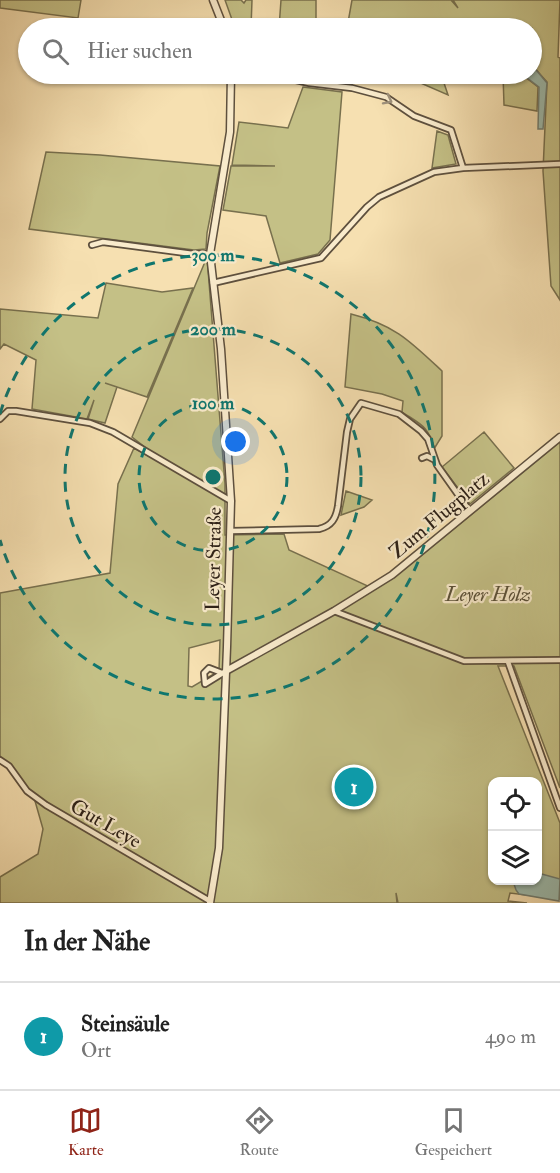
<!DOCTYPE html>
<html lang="de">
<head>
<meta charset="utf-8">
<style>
	:root { --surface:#fff; --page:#f6f6f6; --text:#222; --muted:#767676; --line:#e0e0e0; --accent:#8f2418 }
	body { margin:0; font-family:"IM FELL Double Pica",serif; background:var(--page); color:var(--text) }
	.controls { position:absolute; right:18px; bottom:18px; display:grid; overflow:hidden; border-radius:12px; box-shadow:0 2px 4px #0004 }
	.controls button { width:54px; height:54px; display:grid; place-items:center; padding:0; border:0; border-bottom:2px solid var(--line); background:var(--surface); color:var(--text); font:30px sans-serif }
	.you { position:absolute; left:236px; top:442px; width:21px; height:21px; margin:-15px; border:4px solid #fff; border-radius:50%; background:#1a73e8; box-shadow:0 0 0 9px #1a73e833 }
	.badge { display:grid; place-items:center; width:39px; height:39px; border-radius:50%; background:var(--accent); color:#fff; font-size:20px; font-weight:700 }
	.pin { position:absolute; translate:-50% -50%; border:3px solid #fff; box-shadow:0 2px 6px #0006 }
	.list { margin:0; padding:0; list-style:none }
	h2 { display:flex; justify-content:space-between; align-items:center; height:78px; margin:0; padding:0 24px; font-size:26px }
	h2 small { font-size:20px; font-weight:400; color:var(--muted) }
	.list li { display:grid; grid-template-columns:39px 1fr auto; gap:18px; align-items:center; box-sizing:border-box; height:108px; padding:0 24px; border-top:2px solid var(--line) }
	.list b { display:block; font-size:22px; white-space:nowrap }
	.list p { margin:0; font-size:20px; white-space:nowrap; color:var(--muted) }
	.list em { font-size:20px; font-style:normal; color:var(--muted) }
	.icon { flex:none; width:33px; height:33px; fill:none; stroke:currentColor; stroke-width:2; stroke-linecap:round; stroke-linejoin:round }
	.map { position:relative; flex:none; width:560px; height:903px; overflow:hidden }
	.search { position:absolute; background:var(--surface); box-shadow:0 2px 4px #0004; left:18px; right:18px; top:18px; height:66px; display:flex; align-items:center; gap:15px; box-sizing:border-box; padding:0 21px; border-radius:33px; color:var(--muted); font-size:22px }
	.sheet { height:186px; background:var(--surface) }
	nav { display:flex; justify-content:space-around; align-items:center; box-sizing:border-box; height:84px; border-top:2px solid var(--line); background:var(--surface); font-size:16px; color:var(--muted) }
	nav a { display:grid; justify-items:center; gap:3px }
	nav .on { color:var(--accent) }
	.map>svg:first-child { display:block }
	.green { fill:#c4c086; stroke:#78704e; stroke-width:1.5; fill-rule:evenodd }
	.water { fill:#9dbdb0; stroke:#707e73; stroke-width:1.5 }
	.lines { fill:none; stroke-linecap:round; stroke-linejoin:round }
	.minor-casing { stroke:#5e503e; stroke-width:8 }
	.tertiary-casing { stroke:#5e503e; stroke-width:9 }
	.minor { stroke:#f9ebcc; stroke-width:4.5 }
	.tertiary { stroke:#f9ebcc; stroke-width:6 }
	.oneway { stroke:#9d907b }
	.ring { fill:none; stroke:#0f766e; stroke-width:3; stroke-dasharray:10 8 }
	.labels { text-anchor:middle; stroke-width:4.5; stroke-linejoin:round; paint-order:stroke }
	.street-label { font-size:20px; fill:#2c2017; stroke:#f9ebcc }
	.park-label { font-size:20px; font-style:italic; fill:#5a5038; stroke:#f9ebcc }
	.centre { fill:#0f766e; stroke:#f9ebcc; stroke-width:3 }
	.ring-label { font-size:18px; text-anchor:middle; font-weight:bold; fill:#0f766e; stroke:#f9ebcc; stroke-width:4.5; stroke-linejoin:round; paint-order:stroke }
</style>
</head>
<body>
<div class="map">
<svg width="560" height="903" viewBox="0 0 560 903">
	<rect width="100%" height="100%" fill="#f6e0b1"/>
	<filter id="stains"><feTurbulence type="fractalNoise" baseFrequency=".00333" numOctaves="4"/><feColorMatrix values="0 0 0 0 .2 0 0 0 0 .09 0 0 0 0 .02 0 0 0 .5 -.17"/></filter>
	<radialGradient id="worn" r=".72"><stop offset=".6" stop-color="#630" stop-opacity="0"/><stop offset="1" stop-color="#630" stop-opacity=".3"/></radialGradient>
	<path class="green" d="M 0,0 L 81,0 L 78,18 L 0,8 Z
		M 225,0 L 241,0 L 244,3 L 246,0 L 252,0 L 251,28 L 235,28 Z
		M 281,0 L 316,0 L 316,27 L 279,28 Z
		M 352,0 L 451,0 L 458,8 L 453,0 L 560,0 L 558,57 L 560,58 L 560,300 L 551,286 L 543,171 L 547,82 L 532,65 L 532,28 L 347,28 Z
		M 400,74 L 441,74 L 448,95 Z
		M 503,74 L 521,74 L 538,87 L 537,111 L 504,105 Z
		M 303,87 L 342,92 L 330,240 L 318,254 L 280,263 L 266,216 L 223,210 L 231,166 L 275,166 L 232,165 L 239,122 L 288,128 Z
		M 437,131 L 448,135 L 456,164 L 432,168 Z
		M 46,152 L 100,155 L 220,166 L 207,233 L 206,249 L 194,250 L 29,229 Z
		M 207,257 L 225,484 L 225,535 L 284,534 L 289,550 L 374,589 L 401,572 L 560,442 L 560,788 L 514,666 L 498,666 L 560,823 L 560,899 L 510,893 L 508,901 L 527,903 L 398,903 L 396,893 L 397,903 L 0,903 L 0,877 L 38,854 L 43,829 L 33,794 L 0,758 L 0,593 L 110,573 L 118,484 L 134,448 L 173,469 L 132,437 ZM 220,640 L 219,671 L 192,687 L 188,686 L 189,648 ZM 492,782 L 538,782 L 538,880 L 492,880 Z
		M 106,283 L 162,292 L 193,288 L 147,397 L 105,383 L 117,387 L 105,423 L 88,419 L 94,400 L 87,419 L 32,409 L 36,360 L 4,344 L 0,349 L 0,309 L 98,318 Z
		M 351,314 C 395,325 410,341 442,371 L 442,436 L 434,449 C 429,426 420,424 402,412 L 403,401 L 382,394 L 345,387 Z
		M 484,432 L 514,468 L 470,504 L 442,467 Z
		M 346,491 L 372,500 L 364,507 L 341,515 Z"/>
	<path class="water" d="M 532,65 L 547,83 L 543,129 L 538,129 L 539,87 L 522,74 L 532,74 Z
		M 538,873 L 560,879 L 559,901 L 519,894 L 516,890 L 513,881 L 538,880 Z"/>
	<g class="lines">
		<g class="minor-casing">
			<path id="minor" d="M 270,74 L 309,83 L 352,88 L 386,97 L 414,116 L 451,130 L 463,168
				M 92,245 L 103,242 L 193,254 L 210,254
				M 213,283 L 321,258 L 367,207 L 379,197 L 434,172 L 463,168 L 560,164
				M 0,419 L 8,411 L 16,411 L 90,423 L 113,432 L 231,501
				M 422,458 L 427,456 L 433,459
				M 230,531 L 319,529 C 332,526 336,518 338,506 L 347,432 L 350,419 L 361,403 L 399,414 L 421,431 L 428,439 L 437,465 L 469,510
				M 334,611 L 464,661 L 560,660
				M 508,662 L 560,808
				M 222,673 L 209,668 L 204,673 L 205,684 L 226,671
				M 0,760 L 9,766 L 27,791 L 46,805 L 208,900"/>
		</g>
		<g class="tertiary-casing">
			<path id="tertiary" d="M 213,0 L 224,28
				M 226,671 L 334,611 L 392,575 L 560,437
				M 210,903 L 219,848 L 227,647 L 231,501 L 221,349 L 210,254 L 230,132 L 231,74"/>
		</g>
		<use href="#minor" class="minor"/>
		<use href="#tertiary" class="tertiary"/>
	</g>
	<defs><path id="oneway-chevron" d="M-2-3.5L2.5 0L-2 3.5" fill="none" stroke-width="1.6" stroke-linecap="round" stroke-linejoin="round" transform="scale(1.5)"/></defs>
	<use class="oneway" href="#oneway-chevron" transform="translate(388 100) rotate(27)"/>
	<g class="ring">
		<circle cx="213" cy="477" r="74"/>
		<circle cx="213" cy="477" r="148"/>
		<path d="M0 414A222 222 0 1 1 0 540"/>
	</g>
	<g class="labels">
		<g class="street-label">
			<text transform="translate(439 515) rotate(-40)" y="7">Zum Flugplatz</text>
			<text transform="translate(213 559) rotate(-89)" y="7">Leyer Straße</text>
			<text transform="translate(106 823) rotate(30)" y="7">Gut Leye</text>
		</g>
		<g class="park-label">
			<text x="488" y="601">Leyer Holz</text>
		</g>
	</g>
	<circle cx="213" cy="477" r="9" class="centre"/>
	<g class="ring-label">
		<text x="213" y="261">300 m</text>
		<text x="213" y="335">200 m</text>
		<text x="213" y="409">100 m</text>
	</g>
	<rect width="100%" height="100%" filter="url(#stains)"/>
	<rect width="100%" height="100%" fill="url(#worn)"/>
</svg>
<div class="controls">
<button><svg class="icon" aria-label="locate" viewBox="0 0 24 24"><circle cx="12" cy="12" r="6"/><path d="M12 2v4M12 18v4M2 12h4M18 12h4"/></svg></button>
<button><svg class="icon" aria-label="layers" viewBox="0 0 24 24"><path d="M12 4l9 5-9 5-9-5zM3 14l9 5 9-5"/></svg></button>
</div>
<div class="you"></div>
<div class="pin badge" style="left:354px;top:787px;background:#0f9aa8">1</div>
<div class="search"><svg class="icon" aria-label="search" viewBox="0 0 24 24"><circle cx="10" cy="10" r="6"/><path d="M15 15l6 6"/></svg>Hier suchen</div>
</div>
<section class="sheet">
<h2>In der Nähe<small></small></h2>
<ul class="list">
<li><span class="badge" style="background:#0f9aa8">1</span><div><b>Steinsäule</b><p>Ort</p></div><em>490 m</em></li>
</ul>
</section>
<nav>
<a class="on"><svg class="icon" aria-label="map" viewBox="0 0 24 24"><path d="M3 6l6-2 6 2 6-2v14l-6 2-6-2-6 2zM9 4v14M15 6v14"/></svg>Karte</a>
<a><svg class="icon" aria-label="directions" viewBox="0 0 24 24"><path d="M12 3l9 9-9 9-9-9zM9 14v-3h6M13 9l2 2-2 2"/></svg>Route</a>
<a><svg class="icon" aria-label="saved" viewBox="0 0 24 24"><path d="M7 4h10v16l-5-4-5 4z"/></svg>Gespeichert</a>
</nav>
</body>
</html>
